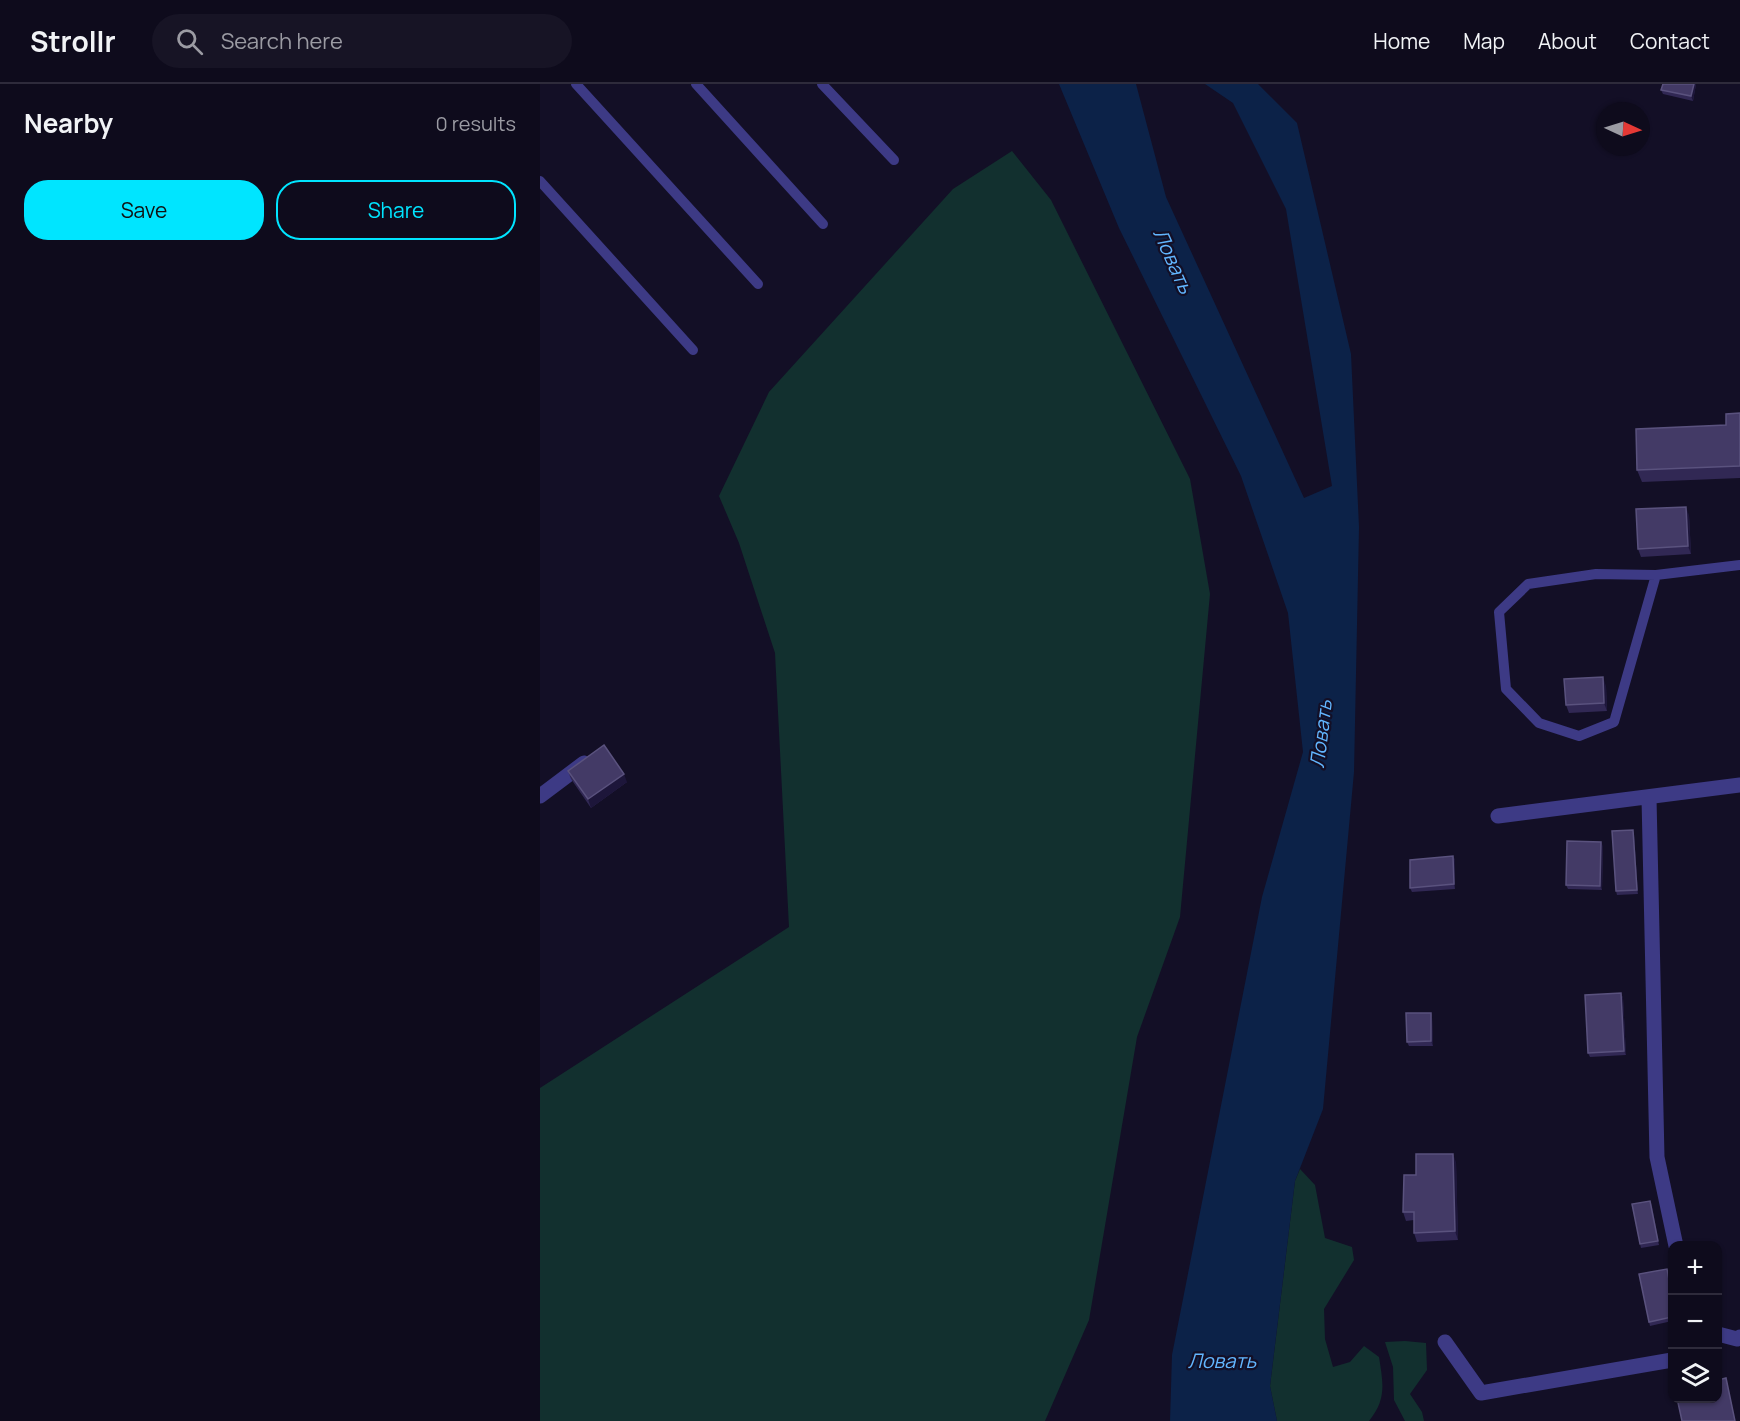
<!DOCTYPE html>
<html lang="en">
<head>
<meta charset="utf-8">
<style>
	:root { --surface:#0e0b1c; --page:#171425; --text:#f1f3f6; --muted:#9b9ba3; --line:#2e2b3b; --accent:#00e5ff }
	body { margin:0; font-family:Manrope,sans-serif; background:var(--page); color:var(--text) }
	.controls { position:absolute; right:18px; bottom:18px; display:grid; overflow:hidden; border-radius:12px; box-shadow:0 2px 4px #0004 }
	.controls button { width:54px; height:54px; display:grid; place-items:center; padding:0; border:0; border-bottom:2px solid var(--line); background:var(--surface); color:var(--text); font:30px sans-serif }
	.compass { position:absolute; left:1056px; top:18px; width:54px; height:54px; border-radius:50%; background:var(--surface); box-shadow:0 2px 4px #0004; rotate:94deg }
	.list { margin:0; padding:0; list-style:none }
	h2 { display:flex; justify-content:space-between; align-items:center; height:78px; margin:0; padding:0 24px; font-size:26px }
	h2 small { font-size:20px; font-weight:400; color:var(--muted) }
	.actions { display:flex; gap:12px; padding:18px 24px }
	.actions a { flex:1; padding:14px 0; border:2px solid var(--accent); border-radius:24px; text-align:center; font-size:21px; color:var(--accent) }
	.actions .main { background:var(--accent); color:#111 }
	.icon { flex:none; width:33px; height:33px; fill:none; stroke:currentColor; stroke-width:2; stroke-linecap:round; stroke-linejoin:round }
	.map { position:relative; flex:none; width:1200px; height:1337px; overflow:hidden }
	header { display:flex; align-items:center; gap:36px; box-sizing:border-box; height:84px; padding:0 30px; background:var(--surface); border-bottom:2px solid var(--line) }
	header strong { font-size:28px }
	nav { display:flex; gap:33px; margin-inline-start:auto; font-size:21px }
	.search { width:420px; height:54px; background:var(--page); display:flex; align-items:center; gap:15px; box-sizing:border-box; padding:0 21px; border-radius:33px; color:var(--muted); font-size:22px }
	main { display:flex }
	aside { flex:1; background:var(--surface) }
	.map>svg:first-child { display:block }
	.green { fill:#12302f }
	.water { fill:#0c2248 }
	.lines { fill:none; stroke-linecap:round; stroke-linejoin:round }
	.service { stroke:#3d3a85; stroke-width:10 }
	.minor { stroke:#3d3a85; stroke-width:15 }
	.wall { fill:#312854 }
	.shaded-wall { fill:#1d163a }
	.building { fill:#433a66; stroke:#5a527e; stroke-width:1.5 }
	.labels { text-anchor:middle; stroke-width:4.5; stroke-linejoin:round; paint-order:stroke }
	.water-label { font-size:20px; font-style:italic; fill:#62b6ff; stroke:#130f26 }
</style>
</head>
<body>
<header>
<strong>Strollr</strong>
<div class="search"><svg class="icon" aria-label="search" viewBox="0 0 24 24"><circle cx="10" cy="10" r="6"/><path d="M15 15l6 6"/></svg>Search here</div>
<nav><a>Home</a><a>Map</a><a>About</a><a>Contact</a></nav>
</header>
<main>
<aside>
<h2>Nearby<small>0 results</small></h2>
<ul class="list">
</ul>
<div class="actions"><a class="main">Save</a><a>Share</a></div>
</aside>
<div class="map">
<svg width="1200" height="1337" viewBox="0 0 1200 1337">
	<rect width="100%" height="100%" fill="#130f26"/>
	<path class="green" d="M 472,67 L 511,116 L 650,395 L 670,510 L 640,833 L 597,953 L 549,1236 L 505,1337 L 0,1337 L 0,1004 L 249,843 L 235,569 L 199,459 L 179,412 L 229,308 L 413,105 Z
		M 760,1085 L 775,1101 L 785,1154 L 812,1163 L 814,1176 L 784,1225 L 785,1255 L 793,1283 L 810,1278 L 824,1262 L 839,1273 C 843,1299 847,1315 829,1337 L 737,1337 L 730,1302 L 755,1097 Z
		M 865,1257 L 886,1259 L 887,1286 L 870,1310 L 882,1328 L 884,1337 L 865,1337 L 854,1316 L 853,1283 L 845,1258 Z"/>
	<path class="water" d="M 519,0 L 596,0 L 626,113 L 764,414 L 792,402 L 746,125 L 693,19 L 665,0 L 718,0 L 757,39 L 811,270 L 819,443 L 814,688 L 783,1025 L 755,1097 L 730,1302 L 737,1337 L 630,1337 L 632,1271 L 722,813 L 763,668 L 748,529 L 701,392 L 579,144 Z"/>
	<g class="lines">
		<path class="service" d="M 36,0 L 218,200
			M 156,0 L 283,140
			M 282,0 L 354,76
			M 0,97 L 153,266
			M 1116,491 L 1074,638 L 1039,652 L 999,639 L 966,605 L 959,528 L 988,500 L 1056,490 L 1116,491 L 1200,481"/>
		<path class="minor" d="M 0,712 L 44,679
			M 1109,714 L 1117,1073 L 1136,1162
			M 958,732 L 1200,701
			M 1178,1250 L 1197,1255 L 1200,1253
			M 905,1258 L 941,1309 L 1132,1276"/>
	</g>
	<path class="wall" d="M 1156,0 L 1153,17 L 1123,10 L 1121,6 Z
		M 1200,329 L 1200,394 L 1102,398 L 1097,386 L 1186,341 Z
		M 1149,431 L 1151,470 L 1101,473 L 1098,465 Z
		M 1066,602 L 1067,627 L 1029,629 L 1026,621 Z
		M 28,687 L 87,698 L 51,724 L 31,695 Z
		M 1094,750 L 1098,810 L 1077,811 L 1076,807 Z
		M 1063,762 L 1062,806 L 1028,805 L 1026,801 Z
		M 913,772 L 915,776 L 915,805 L 872,808 L 870,804 Z
		M 1081,909 L 1083,914 L 1086,971 L 1050,973 L 1048,969 Z
		M 891,929 L 892,933 L 893,962 L 869,962 L 867,958 Z
		M 916,1078 L 918,1156 L 877,1158 L 874,1149 L 874,1136 L 866,1137 L 863,1128 L 876,1091 Z
		M 1110,1117 L 1119,1161 L 1101,1164 L 1100,1160 Z
		M 1127,1185 L 1132,1208 L 1132,1237 L 1110,1242 L 1109,1238 Z"/>
	<path class="shaded-wall" d="M 1154,0 L 1156,0 L 1153,17 L 1151,12 Z
		M 1146,423 L 1149,431 L 1151,470 L 1148,462 Z
		M 1063,593 L 1066,602 L 1067,627 L 1064,619 Z
		M 84,690 L 87,698 L 51,724 L 48,715 Z
		M 1093,746 L 1094,750 L 1098,810 L 1097,806 Z
		M 1061,758 L 1063,762 L 1062,806 L 1060,802 Z
		M 913,772 L 915,776 L 915,805 L 914,800 Z
		M 1081,909 L 1083,914 L 1086,971 L 1084,967 Z
		M 891,929 L 892,933 L 893,962 L 891,957 Z
		M 913,1070 L 916,1078 L 918,1156 L 915,1147 Z
		M 1110,1117 L 1112,1121 L 1119,1161 L 1118,1157 Z"/>
	<path class="building" d="M 1123,0 L 1154,0 L 1151,12 L 1121,6 Z
		M 1200,329 L 1200,382 L 1097,386 L 1096,345 L 1186,341 L 1186,330 Z
		M 1146,423 L 1148,462 L 1098,465 L 1096,425 Z
		M 1063,593 L 1064,619 L 1026,621 L 1024,595 Z
		M 64,661 L 84,690 L 48,715 L 28,687 Z
		M 1093,746 L 1097,806 L 1076,807 L 1072,747 Z
		M 1027,757 L 1061,758 L 1060,802 L 1026,801 Z
		M 913,772 L 914,800 L 870,804 L 870,776 Z
		M 1081,909 L 1084,967 L 1048,969 L 1045,911 Z
		M 866,929 L 891,929 L 891,957 L 867,958 Z
		M 876,1070 L 913,1070 L 915,1147 L 874,1149 L 874,1128 L 863,1128 L 864,1091 L 876,1091 Z
		M 1110,1117 L 1118,1157 L 1100,1160 L 1092,1120 Z
		M 1127,1185 L 1132,1212 L 1132,1233 L 1109,1238 L 1099,1190 Z
		M 1186,1294 L 1195,1337 L 1142,1337 L 1137,1314 L 1178,1314 L 1178,1296 Z"/>
	<g class="labels">
		<g class="water-label">
			<text transform="translate(633 177) rotate(66)" y="7">Ловать</text>
			<text transform="translate(781 650) rotate(-83)" y="7">Ловать</text>
			<text x="682" y="1284">Ловать</text>
		</g>
	</g>
</svg>
<div class="controls">
<button>+</button>
<button>−</button>
<button><svg class="icon" aria-label="layers" viewBox="0 0 24 24"><path d="M12 4l9 5-9 5-9-5zM3 14l9 5 9-5"/></svg></button>
</div>
<svg class="compass" viewBox="-18 -18 36 36"><path d="M0-13l5 13h-10z" fill="#e53935"/><path d="M0 13l5-13h-10z" fill="#9b9ba3"/></svg>
</div>
</main>
</body>
</html>
